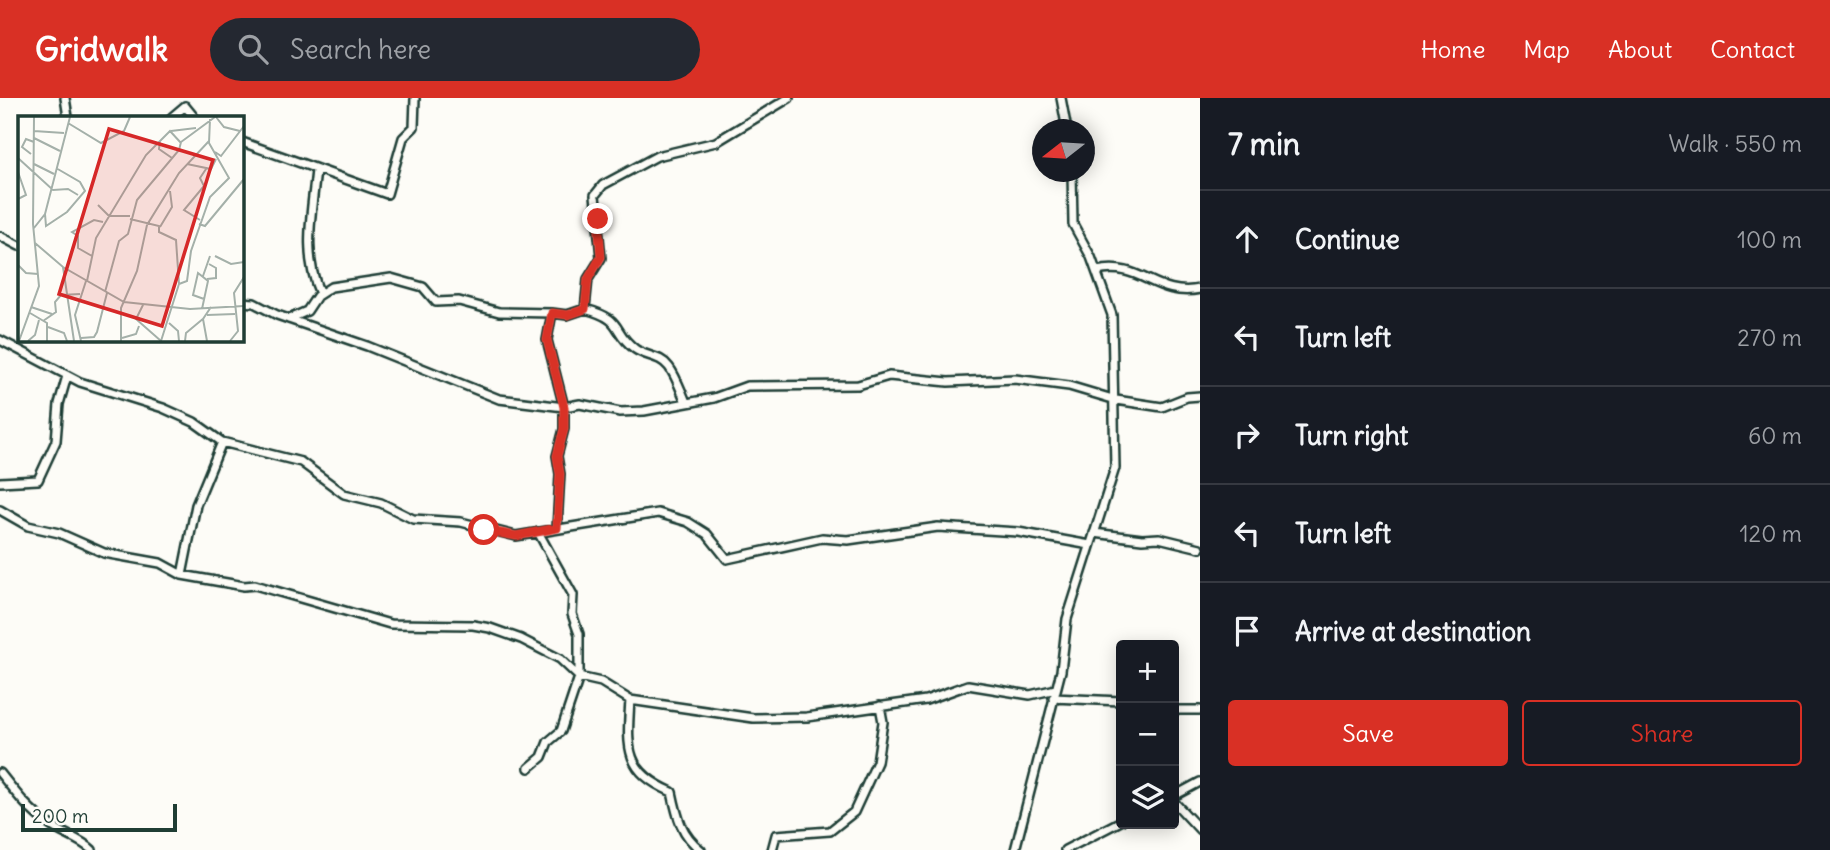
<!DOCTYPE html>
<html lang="en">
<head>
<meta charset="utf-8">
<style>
	:root { --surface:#171b24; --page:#242831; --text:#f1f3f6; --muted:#9ea1a6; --line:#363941; --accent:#d93025 }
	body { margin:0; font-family:Delius,sans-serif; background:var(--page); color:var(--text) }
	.controls { position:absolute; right:21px; bottom:21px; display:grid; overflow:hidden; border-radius:7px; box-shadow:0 4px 18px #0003 }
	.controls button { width:63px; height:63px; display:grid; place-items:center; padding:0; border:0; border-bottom:2px solid var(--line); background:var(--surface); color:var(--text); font:35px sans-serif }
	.compass { position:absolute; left:1032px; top:21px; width:63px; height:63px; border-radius:50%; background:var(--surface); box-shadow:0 4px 18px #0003; rotate:253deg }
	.scale { position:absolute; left:21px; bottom:18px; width:156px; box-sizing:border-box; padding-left:7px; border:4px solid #1f3d34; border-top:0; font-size:19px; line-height:24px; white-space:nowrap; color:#1f3d34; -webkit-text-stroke:5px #fdfcf7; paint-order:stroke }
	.stop { position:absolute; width:21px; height:21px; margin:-16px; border:5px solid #d93025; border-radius:50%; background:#fff }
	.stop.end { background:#d93025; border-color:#fff; box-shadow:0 2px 7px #0008 }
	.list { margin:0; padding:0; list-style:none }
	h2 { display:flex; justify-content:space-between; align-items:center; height:91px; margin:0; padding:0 28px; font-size:30px }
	h2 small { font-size:23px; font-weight:400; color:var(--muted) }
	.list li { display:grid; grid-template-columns:46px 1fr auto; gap:21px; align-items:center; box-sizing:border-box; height:98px; padding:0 28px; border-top:2px solid var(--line) }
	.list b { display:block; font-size:26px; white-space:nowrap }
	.list em { font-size:23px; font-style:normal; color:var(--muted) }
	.actions { display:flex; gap:14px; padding:21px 28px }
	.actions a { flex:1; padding:16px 0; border:2px solid var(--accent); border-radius:7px; text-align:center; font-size:24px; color:var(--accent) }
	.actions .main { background:var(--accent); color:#fff }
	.icon { flex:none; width:38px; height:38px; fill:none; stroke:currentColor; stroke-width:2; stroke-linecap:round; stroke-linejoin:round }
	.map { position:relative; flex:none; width:1200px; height:752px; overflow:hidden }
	header { display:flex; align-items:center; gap:42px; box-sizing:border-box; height:98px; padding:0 35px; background:var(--accent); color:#fff }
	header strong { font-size:33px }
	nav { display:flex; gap:38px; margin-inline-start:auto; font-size:24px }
	.search { width:490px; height:63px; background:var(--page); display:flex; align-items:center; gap:18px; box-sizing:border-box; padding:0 24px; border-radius:38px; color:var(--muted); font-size:26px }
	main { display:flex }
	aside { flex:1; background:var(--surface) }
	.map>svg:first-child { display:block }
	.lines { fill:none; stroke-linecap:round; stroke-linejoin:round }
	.minor-casing { stroke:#1f3d34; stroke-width:12 }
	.minor { stroke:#fdfcf7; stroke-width:7 }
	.route { stroke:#d93025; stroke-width:9 }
	.inset-road { fill:none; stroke:#a4b0a9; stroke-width:2 }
	.view { fill:#d62828; fill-opacity:0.15; stroke:#d62828; stroke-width:3.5 }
	.inset-edge { fill:none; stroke:#1f3d34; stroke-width:3.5 }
</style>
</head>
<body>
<header>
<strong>Gridwalk</strong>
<div class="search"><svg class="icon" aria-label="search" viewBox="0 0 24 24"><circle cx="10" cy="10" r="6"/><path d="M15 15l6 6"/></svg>Search here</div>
<nav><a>Home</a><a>Map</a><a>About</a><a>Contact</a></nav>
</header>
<main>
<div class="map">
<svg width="1200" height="752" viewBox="0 0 1200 752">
	<rect width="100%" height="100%" fill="#fdfcf7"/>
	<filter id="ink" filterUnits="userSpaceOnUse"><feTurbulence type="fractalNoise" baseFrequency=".0143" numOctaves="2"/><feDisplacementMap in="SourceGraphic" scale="14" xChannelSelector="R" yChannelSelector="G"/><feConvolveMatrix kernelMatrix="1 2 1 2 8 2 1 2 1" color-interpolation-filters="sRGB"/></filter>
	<g filter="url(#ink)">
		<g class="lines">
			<g class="minor-casing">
				<path id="minor" d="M 65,0 L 68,19
					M 1061,0 L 1067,32
					M 172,19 L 185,8 L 194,19
					M 242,44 L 387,96 L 403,40 L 414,29 L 415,0
					M 316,72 C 312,113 302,157 320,196
					M 0,138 L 19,148
					M 1097,173 C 1141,163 1155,200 1200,191
					M 242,204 L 254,205 L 277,217 L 367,248 L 499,301 L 564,309 L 580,306 L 620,314 L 644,313 L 714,300 L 747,288 L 858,287 L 889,278 L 948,284 L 1015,281 L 1069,288 L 1116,302 L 1162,309 L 1187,299 L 1200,298
					M 585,211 C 626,222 610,232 635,251 C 646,259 660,257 669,269 C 676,278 681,293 686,304
					M 289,221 L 307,213 L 317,198 L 331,189 L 391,180 L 423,189 L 436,204 L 459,203 L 499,214 L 552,215
					M 0,242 L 80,284 L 163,310 L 194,324 L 222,344 L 301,364 L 344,396 L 381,405 L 413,421 L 461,424 L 516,438 L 658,415 L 688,424 L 707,436 L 727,461 L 822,440 L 848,442 L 938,429 L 1018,434 L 1090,447
					M 0,384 L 38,382 L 56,343 L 59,306 L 67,278
					M 0,412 L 28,428 L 59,435 L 104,455 L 160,465 L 182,477 L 244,488 L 255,487 L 390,526 L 473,527 L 490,530 L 521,541 L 560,561 L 579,579 L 601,584 L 630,602 L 753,620 L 807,619 L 926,602 L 968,587 L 1030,597 L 1056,591
					M 557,430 L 560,376 L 557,358 L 564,331 L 564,309 L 547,242 L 552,215 L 567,217 L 585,211 L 588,181 L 601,160 L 595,97 L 603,87 L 657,58 L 716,44 L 789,0
					M 1094,435 L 1142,441 L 1159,440 L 1200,450
					M 182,477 L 196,407 L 222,344
					M 1053,600 L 1121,603
					M 630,602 C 627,650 624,673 672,694 C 677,718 681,737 701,752
					M 1174,612 L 1200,612
					M 529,670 L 542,659 L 548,644 L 561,633 L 579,579 L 579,536 L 572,516 L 573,497 L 538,434
					M 0,675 C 15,694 29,713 50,727 C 64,737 79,740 92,752
					M 1174,698 L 1200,684
					M 1174,704 L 1200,732
					M 772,752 L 776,737 L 830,733 L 854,714 L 877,664 L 883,624 L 880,608
					M 1015,752 L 1061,573 L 1067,521 L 1115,370 L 1112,217 L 1091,159 L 1073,126 L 1072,74
					M 1065,752 L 1121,723"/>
			</g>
			<use href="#minor" class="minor"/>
		</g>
	</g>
	<g class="lines" filter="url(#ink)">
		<path class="route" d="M 484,432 L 516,438 L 557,430 L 560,376 L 557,358 L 564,331 L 564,309 L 547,242 L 552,215 L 568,217 L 585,211 L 588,181 L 601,159 L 598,121"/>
	</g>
	<g transform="translate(18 18)">
		<rect width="226" height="226" fill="#fdfcf7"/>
		<path class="inset-road" d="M 198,1 L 206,11 L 222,15M 50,7 L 83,27 L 106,15 L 112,1M 16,15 L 46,17M 153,15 L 178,12M 16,22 L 42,35M 142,25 L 141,33 L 154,42M 197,36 L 203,40 L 226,10M 13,38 L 4,31 L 8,23 L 16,26M 0,42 L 35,74 L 50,73 L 60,79M 16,48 L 36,58M 169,48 L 193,53 L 198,43M 0,56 L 8,79 L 0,83M 80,89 L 91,100 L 112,100M 27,98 L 28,110 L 49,96 L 67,75 L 62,66 L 38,52M 112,103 L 141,110 L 141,116 L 158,124 L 161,168 L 143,225M 182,104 L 166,94 L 186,70 L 182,62 L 188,53M 181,108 L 187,110 L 226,63M 142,111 L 154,91 L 152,75M 16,112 L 27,98 L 52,1M 17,127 L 45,151 L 106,186 L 172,193 L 226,190M 74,140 L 60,132 L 60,120 L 54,116 L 76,104 L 85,106M 197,140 L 213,148 L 226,146M 0,149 L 8,157 L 20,158M 45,151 L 56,225M 185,160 L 192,140M 189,163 L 198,162 L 198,152 L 191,148M 69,165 L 78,122 L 128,39 L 152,15 L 163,27M 161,168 L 169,165 L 173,135 L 192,81 L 211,62 L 191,27 L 192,3M 87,176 L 101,125 L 110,118 L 119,84 L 161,34 L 163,26 L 197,1M 125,189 L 118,203 L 143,225M 13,191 L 34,198M 184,193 L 190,165 L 180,157 L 175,179 L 186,183M 12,197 L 29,207 L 29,225M 189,199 L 217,198M 25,205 L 38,196 L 37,186 L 43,179 L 62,178M 151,207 L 160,215 L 161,225M 30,211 L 46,217 L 49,225M 63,222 L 76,221 L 79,216 L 89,177M 104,222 L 118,218 L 121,210M 1,225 L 21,170 L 15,108 L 16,1M 10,225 L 17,219 L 21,204M 63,225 L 57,199 L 68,165M 103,225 L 103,192 L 119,155 L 129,109 L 161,57 L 191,25M 167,225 L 168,217 L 186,202M 189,225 L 185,203 L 193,191M 212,225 L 220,215 L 216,177 L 226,161"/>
		<path class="view" d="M 91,13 L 195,44 L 144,210 L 41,178 Z"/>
		<rect width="226" height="226" class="inset-edge"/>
	</g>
</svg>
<div class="controls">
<button>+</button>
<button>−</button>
<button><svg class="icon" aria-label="layers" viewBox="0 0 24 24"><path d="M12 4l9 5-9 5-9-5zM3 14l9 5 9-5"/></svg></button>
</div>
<svg class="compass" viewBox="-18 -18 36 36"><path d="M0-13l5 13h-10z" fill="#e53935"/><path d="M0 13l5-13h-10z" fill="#9ea1a6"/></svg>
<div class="scale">200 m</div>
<div class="stop" style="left:484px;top:432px"></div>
<div class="stop end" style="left:598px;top:121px"></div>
</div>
<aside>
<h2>7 min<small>Walk · 550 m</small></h2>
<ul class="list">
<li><svg class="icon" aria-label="ahead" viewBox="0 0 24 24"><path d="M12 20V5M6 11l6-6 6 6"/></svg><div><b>Continue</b></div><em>100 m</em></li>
<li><svg class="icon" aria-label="left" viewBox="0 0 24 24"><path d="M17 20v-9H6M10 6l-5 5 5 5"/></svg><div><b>Turn left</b></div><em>270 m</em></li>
<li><svg class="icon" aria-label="right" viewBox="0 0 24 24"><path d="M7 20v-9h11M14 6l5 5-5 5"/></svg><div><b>Turn right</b></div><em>60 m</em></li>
<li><svg class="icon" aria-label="left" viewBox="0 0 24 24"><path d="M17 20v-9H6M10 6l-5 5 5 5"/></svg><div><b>Turn left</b></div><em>120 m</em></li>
<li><svg class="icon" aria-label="arrive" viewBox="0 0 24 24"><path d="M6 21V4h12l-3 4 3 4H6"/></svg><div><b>Arrive at destination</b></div></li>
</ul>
<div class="actions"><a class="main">Save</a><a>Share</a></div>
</aside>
</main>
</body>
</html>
